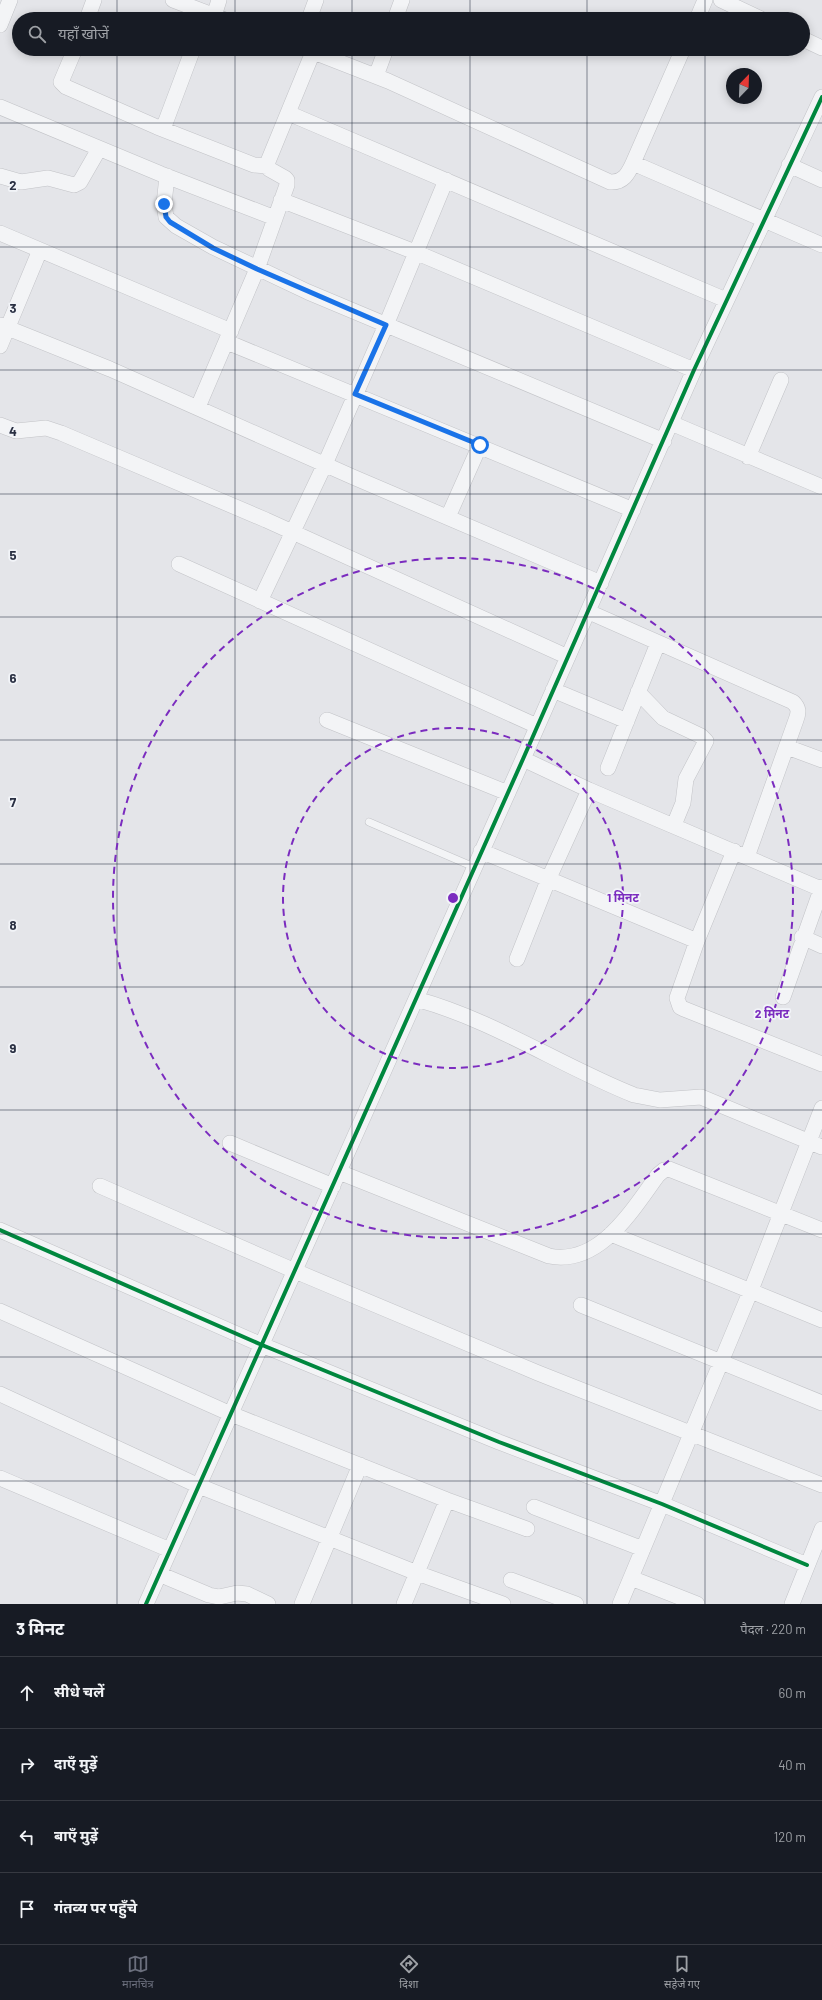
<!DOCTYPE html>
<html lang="hi">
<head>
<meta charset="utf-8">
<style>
	:root { --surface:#171b24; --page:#242831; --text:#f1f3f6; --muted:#9ea1a6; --line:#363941; --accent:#6b6f7d }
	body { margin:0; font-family:Barlow,"Noto Sans Devanagari",sans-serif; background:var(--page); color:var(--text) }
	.compass { position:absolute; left:726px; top:68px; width:36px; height:36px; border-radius:50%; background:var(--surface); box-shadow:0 2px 10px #0003; rotate:23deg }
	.stop { position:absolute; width:12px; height:12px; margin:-9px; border:3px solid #1a73e8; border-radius:50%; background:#fff }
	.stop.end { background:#1a73e8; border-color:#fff; box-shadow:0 1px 4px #0008 }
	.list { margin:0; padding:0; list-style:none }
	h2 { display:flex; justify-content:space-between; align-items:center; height:52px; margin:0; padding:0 16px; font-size:17px }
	h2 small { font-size:13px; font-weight:400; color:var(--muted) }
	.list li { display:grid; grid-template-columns:26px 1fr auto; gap:12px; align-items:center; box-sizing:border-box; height:72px; padding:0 16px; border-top:1px solid var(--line) }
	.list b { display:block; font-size:15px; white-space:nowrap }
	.list em { font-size:13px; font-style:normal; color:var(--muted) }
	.icon { flex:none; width:22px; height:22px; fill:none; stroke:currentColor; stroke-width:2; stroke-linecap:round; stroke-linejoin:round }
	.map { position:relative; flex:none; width:822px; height:1604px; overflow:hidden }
	.search { position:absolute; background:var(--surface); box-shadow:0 2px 10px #0003; left:12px; right:12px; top:12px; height:44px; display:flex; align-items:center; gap:10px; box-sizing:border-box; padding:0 14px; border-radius:22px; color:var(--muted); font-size:15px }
	.sheet { height:340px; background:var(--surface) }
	nav { display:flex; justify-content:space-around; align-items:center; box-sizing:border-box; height:56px; border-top:1px solid var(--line); background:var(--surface); font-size:11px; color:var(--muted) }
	nav a { display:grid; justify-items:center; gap:2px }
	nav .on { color:var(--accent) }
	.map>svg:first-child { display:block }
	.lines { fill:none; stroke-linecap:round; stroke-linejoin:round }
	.service-casing { stroke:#c2c3c7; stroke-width:8 }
	.minor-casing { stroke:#c2c3c7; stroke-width:16 }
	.service { stroke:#f3f4f6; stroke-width:7 }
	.minor { stroke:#f3f4f6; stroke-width:15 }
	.cycleway-casing { stroke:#f2f4f8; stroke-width:6 }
	.cycleway { stroke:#00873e; stroke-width:4 }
	.route { stroke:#1a73e8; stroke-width:5 }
	.grid { fill:none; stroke:#2a3043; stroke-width:1; stroke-opacity:0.55 }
	.ring { fill:none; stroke:#7b2cbf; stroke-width:2; stroke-dasharray:7 5 }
	.grid-label { font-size:13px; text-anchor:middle; font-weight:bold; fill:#2a3043; stroke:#f2f4f8; stroke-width:3.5; stroke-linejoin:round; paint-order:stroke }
	.centre { fill:#7b2cbf; stroke:#f2f4f8; stroke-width:2 }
	.ring-label { font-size:12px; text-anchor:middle; font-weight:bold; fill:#7b2cbf; stroke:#f2f4f8; stroke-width:3.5; stroke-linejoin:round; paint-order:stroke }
</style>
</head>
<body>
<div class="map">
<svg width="822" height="1604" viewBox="0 0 822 1604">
	<rect width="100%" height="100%" fill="#e4e5e9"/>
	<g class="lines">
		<g class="service-casing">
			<path id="service" d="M 369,822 L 474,867"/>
		</g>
		<g class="minor-casing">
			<path id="minor" d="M 173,0 L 223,19
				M 721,0 L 761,19
				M 214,16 L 219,0
				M 87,19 L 94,0
				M 309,19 L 316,0
				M 395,19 L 402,0
				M 697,19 L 705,0
				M 0,25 L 10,0
				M 803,39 L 822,48
				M 75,49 L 61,82 L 66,87 L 157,127 L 254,165 L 267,166
				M 306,49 L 388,81 L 610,182 C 623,183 628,174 633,163 L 683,49
				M 376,76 L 386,49
				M 0,107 L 161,174 L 275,218
				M 288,113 L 726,300
				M 163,129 L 193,49
				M 633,163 L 822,245
				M 789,165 L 822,180
				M 0,176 L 21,182 L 48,178 L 74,185 L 80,182 L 99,149
				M 167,176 L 164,204 L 166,217 L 176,226 L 213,247 L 308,292 L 664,441
				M 281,200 L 415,252 L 694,370
				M 0,233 L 231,331
				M 0,325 L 110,369 L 353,477 L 601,583
				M 227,342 L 633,510
				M 0,346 L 40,250
				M 198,407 L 257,269 L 287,185 L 287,180 L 285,178 L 269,169 L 267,164 L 313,52
				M 671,423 L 822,487
				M 0,425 L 16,431 L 46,428 L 61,433 L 266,520 L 568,657
				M 748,457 L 781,380
				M 448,517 L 480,445
				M 179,564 L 537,726
				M 260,601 L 325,464 L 386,325 L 446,180
				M 589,612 L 793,702 C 799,708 799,712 796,720 L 747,857
				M 553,690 L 627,721
				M 638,692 L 663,718 L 701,736 L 706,741 L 686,779 L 683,803 L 674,825
				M 327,720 L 508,793
				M 787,747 L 822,760
				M 523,759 L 589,790 L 821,889
				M 608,768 L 658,643
				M 481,851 L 697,941
				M 734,851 L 697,941 L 677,998 L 680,1007 L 684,1009 L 822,1064
				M 802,937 L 822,946
				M 517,959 L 549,878 L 589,790
				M 783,997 L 822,887
				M 416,999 C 493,1020 561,1066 634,1095 L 660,1100 L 701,1097 L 822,1147
				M 230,1143 L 333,1186
				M 339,1172 L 549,1256 C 600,1266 632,1210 658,1175 L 664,1170 L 669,1169 L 822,1230
				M 100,1186 L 295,1271 L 538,1373 L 822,1485
				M 0,1230 L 262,1345 L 499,1442 L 662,1504 L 807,1565
				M 611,1234 L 822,1320
				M 581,1305 L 822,1403
				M 0,1311 L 231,1414 L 447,1500 L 527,1529
				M 0,1394 L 199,1486 L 417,1573 L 503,1604
				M 0,1478 L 170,1550
				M 534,1507 L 643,1549
				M 159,1574 L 209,1595 L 219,1597 L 237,1593 L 247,1594 L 268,1604
				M 631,1578 L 697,1604
				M 511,1580 L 576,1604
				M 146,1604 L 523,759 L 694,370 L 822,97
				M 302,1604 L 360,1465
				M 404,1604 L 447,1500
				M 620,1604 L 751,1290 L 822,1108
				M 792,1604 L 822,1529"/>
		</g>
		<use href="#service" class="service"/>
		<use href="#minor" class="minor"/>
		<g class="cycleway-casing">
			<path id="cycleway" d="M 0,1230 L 262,1345 L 499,1442 L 662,1504 L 807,1565
				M 146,1604 L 523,759 L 694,370 L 822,97"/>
		</g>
		<use href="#cycleway" class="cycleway"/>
	</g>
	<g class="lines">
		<path class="route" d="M 164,204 L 166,217 L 170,222 L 213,248 L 257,269 L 386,325 L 355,394 L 480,445"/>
	</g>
	<path class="grid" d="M 117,0 L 117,19M 235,0 L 235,19M 352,0 L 352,19M 470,0 L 470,19M 587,0 L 587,19M 705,0 L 705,19M 117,49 L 117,1604M 235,49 L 235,1604M 352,49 L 352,1604M 470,49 L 470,1604M 587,49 L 587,1604M 705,49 L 705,1604M 0,123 L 822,123M 0,247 L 822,247M 0,370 L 822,370M 0,494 L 822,494M 0,617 L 822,617M 0,740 L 822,740M 0,864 L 822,864M 0,987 L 822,987M 0,1110 L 822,1110M 0,1234 L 822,1234M 0,1357 L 822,1357M 0,1481 L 822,1481"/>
	<g class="ring">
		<circle cx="453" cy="898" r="170"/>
		<circle cx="453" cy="898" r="340"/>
	</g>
	<g class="grid-label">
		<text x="13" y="190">2</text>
		<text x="13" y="313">3</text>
		<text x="13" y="436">4</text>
		<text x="13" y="560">5</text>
		<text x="13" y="683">6</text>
		<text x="13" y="807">7</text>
		<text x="13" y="930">8</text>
		<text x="13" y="1053">9</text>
	</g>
	<circle cx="453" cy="898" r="6" class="centre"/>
	<g class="ring-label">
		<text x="623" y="902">1 मिनट</text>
		<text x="772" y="1018">2 मिनट</text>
	</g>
</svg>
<svg class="compass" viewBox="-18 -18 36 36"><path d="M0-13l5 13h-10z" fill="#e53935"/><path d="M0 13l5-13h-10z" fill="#9ea1a6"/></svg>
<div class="stop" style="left:480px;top:445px"></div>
<div class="stop end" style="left:164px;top:204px"></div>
<div class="search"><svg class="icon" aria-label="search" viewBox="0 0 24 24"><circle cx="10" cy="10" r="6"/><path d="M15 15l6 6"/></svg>यहाँ खोजें</div>
</div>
<section class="sheet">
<h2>3 मिनट<small>पैदल · 220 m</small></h2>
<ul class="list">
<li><svg class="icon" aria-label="ahead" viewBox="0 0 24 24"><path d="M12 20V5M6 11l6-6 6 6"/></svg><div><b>सीधे चलें</b></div><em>60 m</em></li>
<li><svg class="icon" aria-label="right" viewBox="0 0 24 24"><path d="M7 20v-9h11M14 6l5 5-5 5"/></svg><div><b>दाएँ मुड़ें</b></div><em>40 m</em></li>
<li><svg class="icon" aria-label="left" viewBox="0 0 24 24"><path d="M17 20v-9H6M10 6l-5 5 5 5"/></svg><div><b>बाएँ मुड़ें</b></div><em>120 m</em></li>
<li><svg class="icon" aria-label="arrive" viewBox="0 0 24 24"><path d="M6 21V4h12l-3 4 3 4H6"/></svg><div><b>गंतव्य पर पहुँचे</b></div></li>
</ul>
</section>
<nav>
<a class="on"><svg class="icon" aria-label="map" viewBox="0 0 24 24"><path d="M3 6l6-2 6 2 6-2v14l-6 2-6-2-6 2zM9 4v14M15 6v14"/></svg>मानचित्र</a>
<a><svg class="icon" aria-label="directions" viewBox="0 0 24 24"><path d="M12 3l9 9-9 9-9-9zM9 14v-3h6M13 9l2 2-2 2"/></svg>दिशा</a>
<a><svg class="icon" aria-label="saved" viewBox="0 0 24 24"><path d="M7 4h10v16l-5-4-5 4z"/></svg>सहेजे गए</a>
</nav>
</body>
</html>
